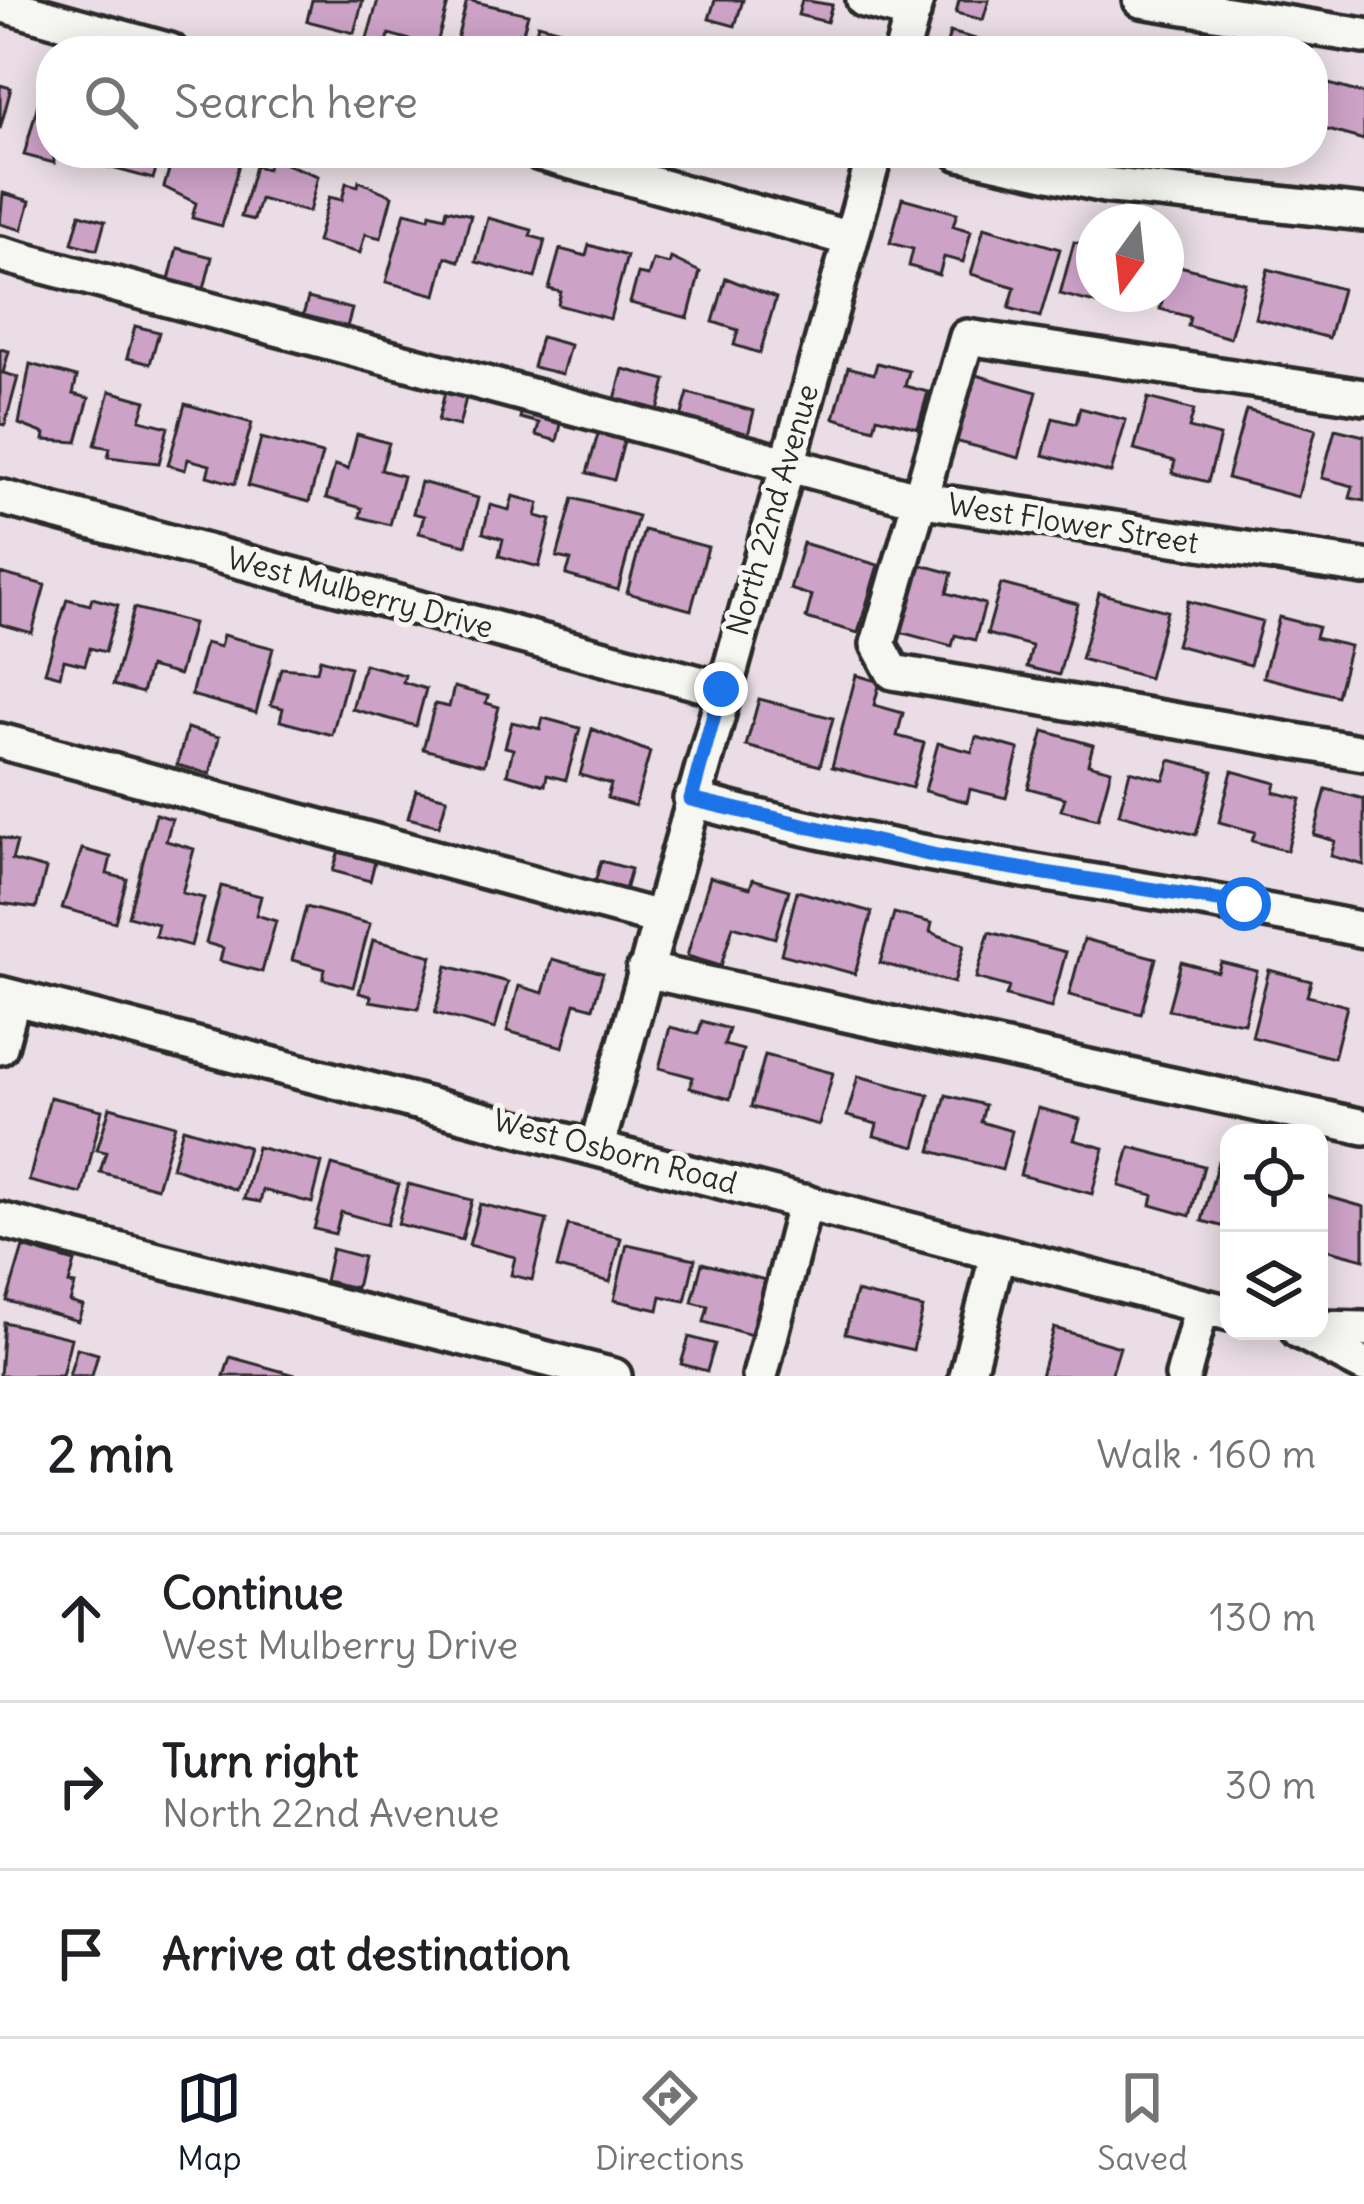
<!DOCTYPE html>
<html lang="en">
<head>
<meta charset="utf-8">
<style>
	:root { --surface:#fff; --page:#f2f2f2; --text:#202124; --muted:#757577; --line:#e0e0e0; --accent:#111827 }
	body { margin:0; font-family:Delius,sans-serif; background:var(--page); color:var(--text) }
	.controls { position:absolute; right:36px; bottom:36px; display:grid; overflow:hidden; border-radius:24px; box-shadow:0 6px 30px #0003 }
	.controls button { width:108px; height:108px; display:grid; place-items:center; padding:0; border:0; border-bottom:3px solid var(--line); background:var(--surface); color:var(--text); font:60px sans-serif }
	.compass { position:absolute; left:1076px; top:204px; width:108px; height:108px; border-radius:50%; background:var(--surface); box-shadow:0 6px 30px #0003; rotate:195deg }
	.stop { position:absolute; width:36px; height:36px; margin:-27px; border:9px solid #1a73e8; border-radius:50%; background:#fff }
	.stop.end { background:#1a73e8; border-color:#fff; box-shadow:0 3px 12px #0008 }
	.list { margin:0; padding:0; list-style:none }
	h2 { display:flex; justify-content:space-between; align-items:center; height:156px; margin:0; padding:0 48px; font-size:51px }
	h2 small { font-size:39px; font-weight:400; color:var(--muted) }
	.list li { display:grid; grid-template-columns:78px 1fr auto; gap:36px; align-items:center; box-sizing:border-box; height:168px; padding:0 48px; border-top:3px solid var(--line) }
	.list b { display:block; font-size:45px; white-space:nowrap }
	.list p { margin:0; font-size:39px; white-space:nowrap; color:var(--muted) }
	.list em { font-size:39px; font-style:normal; color:var(--muted) }
	.icon { flex:none; width:66px; height:66px; fill:none; stroke:currentColor; stroke-width:2; stroke-linecap:round; stroke-linejoin:round }
	.map { position:relative; flex:none; width:1364px; height:1376px; overflow:hidden }
	.search { position:absolute; background:var(--surface); box-shadow:0 6px 30px #0003; left:36px; right:36px; top:36px; height:132px; display:flex; align-items:center; gap:30px; box-sizing:border-box; padding:0 42px; border-radius:48px; color:var(--muted); font-size:45px }
	.sheet { height:660px; background:var(--surface) }
	nav { display:flex; justify-content:space-around; align-items:center; box-sizing:border-box; height:168px; border-top:3px solid var(--line); background:var(--surface); font-size:33px; color:var(--muted) }
	nav a { display:grid; justify-items:center; gap:6px }
	nav .on { color:var(--accent) }
	.map>svg:first-child { display:block }
	.building { fill:#cda2c7; stroke:#2b2b2b; stroke-width:3 }
	.lines { fill:none; stroke-linecap:round; stroke-linejoin:round }
	.minor-casing { stroke:#2b2b2b; stroke-width:42 }
	.minor { stroke:#f6f6f2; stroke-width:33 }
	.route { stroke:#1a73e8; stroke-width:15 }
	.labels { text-anchor:middle; stroke-width:10; stroke-linejoin:round; paint-order:stroke }
	.street-label { font-size:30px; fill:#2b2b2b; stroke:#f6f6f2 }
</style>
</head>
<body>
<div class="map">
<svg width="1364" height="1376" viewBox="0 0 1364 1376">
	<rect width="100%" height="100%" fill="#eadde5"/>
	<filter id="ink" filterUnits="userSpaceOnUse"><feTurbulence type="fractalNoise" baseFrequency=".00833" numOctaves="2"/><feDisplacementMap in="SourceGraphic" scale="24" xChannelSelector="R" yChannelSelector="G"/><feConvolveMatrix kernelMatrix="1 2 1 2 8 2 1 2 1" color-interpolation-filters="sRGB"/></filter>
	<g filter="url(#ink)">
		<path class="building" d="M 312,0 L 363,0 L 354,33 L 307,21 Z
			M 378,0 L 449,0 L 436,47 L 389,34 L 386,47 L 366,42 Z
			M 467,0 L 528,14 L 518,51 L 454,51 Z
			M 715,0 L 743,0 L 735,26 L 709,19 Z
			M 802,0 L 832,5 L 827,22 L 798,15 Z
			M 959,0 L 989,0 L 983,20 L 956,13 Z
			M 538,24 L 598,40 L 595,51 L 531,51 Z
			M 950,32 L 1020,51 L 945,51 Z
			M 1329,84 L 1364,94 L 1364,140 L 1317,127 Z
			M 0,85 L 11,88 L 0,129 Z
			M 41,93 L 51,96 L 54,163 L 24,155 Z
			M 107,153 L 161,153 L 153,179 L 104,166 Z
			M 174,153 L 242,153 L 222,226 L 192,218 L 196,203 L 164,187 Z
			M 270,158 L 318,176 L 309,212 L 260,199 L 254,220 L 241,217 L 255,166 L 267,169 Z
			M 359,181 L 392,196 L 381,238 L 365,234 L 360,253 L 317,242 L 329,197 L 342,200 L 346,183 L 358,186 Z
			M 3,193 L 30,201 L 22,230 L 0,224 Z
			M 902,198 L 957,213 L 953,226 L 971,231 L 963,262 L 944,257 L 939,275 L 909,266 L 913,249 L 890,243 Z
			M 447,209 L 471,215 L 459,261 L 446,257 L 436,295 L 386,282 L 405,212 L 429,218 L 430,213 L 445,217 Z
			M 80,214 L 105,221 L 97,250 L 72,243 Z
			M 488,218 L 532,230 L 530,236 L 545,240 L 535,278 L 476,262 Z
			M 984,227 L 1060,249 L 1040,317 L 1009,308 L 1015,287 L 971,274 Z
			M 1074,242 L 1094,247 L 1094,294 L 1110,294 L 1106,306 L 1060,294 Z
			M 589,245 L 627,256 L 610,319 L 558,305 L 561,292 L 549,289 L 560,249 L 586,256 Z
			M 177,248 L 212,257 L 203,293 L 168,284 Z
			M 671,258 L 700,272 L 688,318 L 630,303 L 638,274 L 648,276 L 653,260 L 669,264 Z
			M 1172,264 L 1245,283 L 1230,338 L 1188,326 L 1190,317 L 1160,309 Z
			M 1268,269 L 1342,289 L 1329,338 L 1255,318 Z
			M 726,278 L 776,298 L 760,353 L 734,345 L 738,330 L 713,322 Z
			M 308,298 L 352,309 L 345,334 L 301,322 Z
			M 135,326 L 159,332 L 150,364 L 127,358 Z
			M 541,337 L 570,345 L 562,374 L 533,367 Z
			M 0,349 L 9,351 L 3,373 L 18,377 L 5,425 L 0,424 Z
			M 877,363 L 909,371 L 905,386 L 928,392 L 918,428 L 877,417 L 874,429 L 834,418 L 848,367 L 874,374 Z
			M 30,364 L 77,377 L 73,394 L 89,398 L 77,442 L 44,440 L 45,434 L 19,424 Z
			M 623,369 L 666,380 L 657,415 L 614,403 Z
			M 969,373 L 1037,392 L 1019,458 L 951,440 Z
			M 110,391 L 146,401 L 140,420 L 168,427 L 159,463 L 108,457 L 110,448 L 95,445 Z
			M 445,392 L 466,398 L 459,426 L 438,421 Z
			M 688,393 L 754,411 L 747,439 L 680,421 Z
			M 1148,398 L 1194,410 L 1189,428 L 1220,436 L 1208,482 L 1172,473 L 1175,461 L 1134,450 Z
			M 185,404 L 252,423 L 235,484 L 207,476 L 210,465 L 188,459 L 185,470 L 168,465 Z
			M 1080,408 L 1126,420 L 1111,473 L 1043,455 L 1053,418 L 1076,424 Z
			M 522,409 L 562,420 L 557,441 L 536,435 L 539,423 L 520,418 Z
			M 1246,410 L 1316,429 L 1298,497 L 1227,478 Z
			M 600,427 L 626,434 L 614,480 L 587,473 Z
			M 1335,429 L 1364,436 L 1364,501 L 1350,498 L 1353,486 L 1322,478 Z
			M 357,434 L 389,443 L 381,470 L 403,476 L 390,525 L 360,517 L 362,508 L 326,498 L 335,465 L 348,469 Z
			M 261,438 L 322,454 L 309,502 L 248,486 Z
			M 421,482 L 478,498 L 466,545 L 419,533 L 424,516 L 413,513 Z
			M 513,496 L 539,503 L 536,516 L 551,520 L 539,567 L 499,556 L 503,539 L 483,533 L 490,505 L 509,510 Z
			M 573,498 L 638,516 L 618,590 L 566,575 L 571,560 L 557,557 Z
			M 644,530 L 708,547 L 691,610 L 627,593 Z
			M 803,543 L 878,565 L 858,633 L 806,618 L 812,596 L 790,589 Z
			M 911,562 L 952,573 L 947,593 L 985,604 L 975,640 L 955,635 L 952,646 L 892,630 Z
			M 0,573 L 45,585 L 32,633 L 0,624 Z
			M 1001,584 L 1078,604 L 1059,675 L 1027,667 L 1032,646 L 987,634 Z
			M 1099,593 L 1167,611 L 1149,678 L 1081,659 Z
			M 92,598 L 118,605 L 105,652 L 90,648 L 85,665 L 64,660 L 60,676 L 45,672 L 67,599 L 90,605 Z
			M 1188,601 L 1262,621 L 1250,665 L 1176,645 Z
			M 134,608 L 193,623 L 179,675 L 149,667 L 142,693 L 113,685 Z
			M 1279,617 L 1318,627 L 1315,638 L 1350,646 L 1337,696 L 1263,677 Z
			M 223,635 L 273,648 L 256,713 L 191,695 L 205,643 L 220,647 Z
			M 320,659 L 350,667 L 332,735 L 280,721 L 283,708 L 271,705 L 281,668 L 317,671 Z
			M 364,664 L 405,675 L 403,682 L 426,689 L 416,726 L 352,709 Z
			M 856,675 L 880,682 L 874,705 L 903,713 L 897,736 L 924,743 L 912,788 L 832,767 Z
			M 454,687 L 488,696 L 486,703 L 499,707 L 484,765 L 423,749 L 435,704 L 449,707 Z
			M 759,699 L 833,718 L 820,766 L 746,746 Z
			M 543,718 L 580,728 L 566,780 L 547,775 L 545,785 L 507,774 L 513,749 L 505,747 L 512,722 L 540,729 Z
			M 187,728 L 219,737 L 210,774 L 177,765 Z
			M 592,729 L 650,752 L 635,806 L 607,798 L 611,784 L 580,775 Z
			M 1044,731 L 1093,745 L 1088,764 L 1111,770 L 1098,819 L 1061,810 L 1065,798 L 1028,788 Z
			M 976,737 L 1019,749 L 1006,798 L 970,789 L 967,802 L 925,791 L 938,743 L 972,752 Z
			M 1170,760 L 1213,771 L 1196,835 L 1119,814 L 1130,771 L 1164,780 Z
			M 1232,771 L 1276,783 L 1274,792 L 1301,799 L 1287,851 L 1252,841 L 1255,832 L 1219,822 Z
			M 1326,789 L 1364,799 L 1364,865 L 1331,856 L 1335,841 L 1314,835 Z
			M 416,790 L 447,798 L 439,826 L 408,818 Z
			M 156,814 L 172,819 L 166,841 L 194,849 L 182,893 L 204,898 L 191,946 L 155,936 L 158,924 L 128,916 Z
			M 0,837 L 17,842 L 12,860 L 46,869 L 36,908 L 0,903 Z
			M 341,844 L 377,854 L 370,881 L 333,871 Z
			M 82,849 L 111,857 L 107,874 L 127,879 L 115,922 L 62,908 Z
			M 601,861 L 631,869 L 623,897 L 593,889 Z
			M 710,877 L 750,888 L 753,879 L 789,890 L 775,938 L 733,926 L 721,966 L 687,956 Z
			M 221,886 L 261,896 L 256,915 L 276,921 L 262,972 L 220,961 L 223,948 L 206,943 Z
			M 797,891 L 872,912 L 855,974 L 781,954 Z
			M 306,907 L 370,924 L 353,987 L 323,979 L 325,969 L 292,960 Z
			M 894,913 L 932,923 L 930,932 L 964,945 L 954,983 L 880,963 Z
			M 989,932 L 1066,952 L 1051,1008 L 1006,996 L 1009,987 L 976,978 Z
			M 1084,939 L 1156,958 L 1141,1014 L 1069,995 Z
			M 373,940 L 432,956 L 418,1009 L 370,1001 L 371,996 L 359,993 Z
			M 552,959 L 603,973 L 593,1008 L 575,1003 L 563,1047 L 507,1031 L 519,986 L 543,993 Z
			M 1181,962 L 1218,972 L 1221,962 L 1257,971 L 1244,1023 L 1168,1010 Z
			M 447,966 L 508,982 L 495,1029 L 435,1013 Z
			M 1269,970 L 1311,981 L 1307,996 L 1347,1006 L 1334,1058 L 1252,1037 Z
			M 702,1021 L 729,1029 L 724,1045 L 743,1050 L 730,1099 L 690,1088 L 693,1077 L 659,1068 L 670,1027 L 698,1034 Z
			M 765,1055 L 833,1073 L 819,1125 L 751,1107 Z
			M 858,1076 L 929,1095 L 915,1147 L 874,1136 L 877,1124 L 847,1116 Z
			M 946,1095 L 985,1105 L 981,1122 L 1012,1131 L 1002,1170 L 931,1151 Z
			M 50,1097 L 102,1110 L 82,1194 L 29,1181 Z
			M 110,1107 L 175,1125 L 157,1188 L 100,1172 L 106,1152 L 97,1150 Z
			M 1038,1108 L 1080,1119 L 1074,1140 L 1104,1148 L 1092,1194 L 1020,1175 Z
			M 183,1128 L 248,1147 L 236,1190 L 172,1167 Z
			M 257,1147 L 322,1163 L 312,1203 L 263,1190 L 260,1202 L 244,1199 Z
			M 1130,1147 L 1204,1166 L 1190,1216 L 1151,1205 L 1153,1195 L 1119,1186 Z
			M 1218,1161 L 1229,1164 L 1229,1228 L 1202,1221 Z
			M 332,1165 L 399,1184 L 387,1225 L 341,1212 L 335,1234 L 314,1229 Z
			M 408,1184 L 472,1200 L 462,1240 L 398,1224 Z
			M 1319,1194 L 1364,1207 L 1364,1259 L 1319,1247 Z
			M 480,1204 L 547,1220 L 532,1280 L 511,1275 L 515,1257 L 469,1245 Z
			M 568,1225 L 621,1238 L 610,1282 L 557,1268 Z
			M 627,1244 L 695,1259 L 685,1301 L 661,1296 L 658,1310 L 614,1300 Z
			M 23,1247 L 75,1262 L 69,1284 L 75,1285 L 70,1302 L 83,1306 L 78,1321 L 7,1301 Z
			M 332,1249 L 363,1257 L 356,1288 L 325,1281 Z
			M 702,1263 L 769,1281 L 755,1336 L 704,1322 L 708,1306 L 692,1302 Z
			M 856,1292 L 923,1308 L 913,1350 L 845,1334 Z
			M 4,1322 L 71,1338 L 62,1376 L 0,1376 Z
			M 1054,1328 L 1120,1347 L 1111,1376 L 1041,1376 Z
			M 689,1337 L 715,1344 L 707,1371 L 681,1364 Z
			M 77,1348 L 98,1354 L 92,1376 L 69,1376 Z
			M 230,1357 L 295,1375 L 295,1376 L 224,1376 Z"/>
		<g class="lines">
			<g class="minor-casing">
				<path id="minor" d="M 864,0 L 913,13
					M 1141,0 L 1364,36
					M 0,4 L 170,51
					M 902,51 L 916,0
					M 540,153 L 851,239
					M 960,153 L 1104,185 L 1364,213
					M 0,254 L 917,499 L 1364,567
					M 1364,397 L 967,337 L 878,644 L 893,672 L 1364,753
					M 0,497 L 721,689
					M 0,741 L 659,918
					M 691,799 C 911,862 1140,883 1364,930
					M 644,970 L 1364,1127
					M 0,994 L 1229,1313
					M 0,1047 L 13,998
					M 597,1146 L 875,153
					M 0,1220 L 614,1376
					M 1319,1328 L 1364,1329
					M 1299,1331 L 1364,1365
					M 760,1376 L 805,1202
					M 967,1376 L 998,1253
					M 1183,1376 L 1202,1306"/>
			</g>
			<use href="#minor" class="minor"/>
		</g>
	</g>
	<g class="lines" filter="url(#ink)">
		<path class="route" d="M 721,689 L 691,799 L 937,856 L 1244,904"/>
	</g>
	<g class="labels">
		<g class="street-label">
			<text transform="translate(773 510) rotate(-74)" y="10">North 22nd Avenue</text>
			<text transform="translate(1073 524) rotate(9)" y="10">West Flower Street</text>
			<text transform="translate(360 593) rotate(15)" y="10">West Mulberry Drive</text>
			<text transform="translate(615 1152) rotate(15)" y="10">West Osborn Road</text>
		</g>
	</g>
</svg>
<div class="controls">
<button><svg class="icon" aria-label="locate" viewBox="0 0 24 24"><circle cx="12" cy="12" r="6"/><path d="M12 2v4M12 18v4M2 12h4M18 12h4"/></svg></button>
<button><svg class="icon" aria-label="layers" viewBox="0 0 24 24"><path d="M12 4l9 5-9 5-9-5zM3 14l9 5 9-5"/></svg></button>
</div>
<svg class="compass" viewBox="-18 -18 36 36"><path d="M0-13l5 13h-10z" fill="#e53935"/><path d="M0 13l5-13h-10z" fill="#757577"/></svg>
<div class="stop" style="left:1244px;top:904px"></div>
<div class="stop end" style="left:721px;top:689px"></div>
<div class="search"><svg class="icon" aria-label="search" viewBox="0 0 24 24"><circle cx="10" cy="10" r="6"/><path d="M15 15l6 6"/></svg>Search here</div>
</div>
<section class="sheet">
<h2>2 min<small>Walk · 160 m</small></h2>
<ul class="list">
<li><svg class="icon" aria-label="ahead" viewBox="0 0 24 24"><path d="M12 20V5M6 11l6-6 6 6"/></svg><div><b>Continue</b><p>West Mulberry Drive</p></div><em>130 m</em></li>
<li><svg class="icon" aria-label="right" viewBox="0 0 24 24"><path d="M7 20v-9h11M14 6l5 5-5 5"/></svg><div><b>Turn right</b><p>North 22nd Avenue</p></div><em>30 m</em></li>
<li><svg class="icon" aria-label="arrive" viewBox="0 0 24 24"><path d="M6 21V4h12l-3 4 3 4H6"/></svg><div><b>Arrive at destination</b></div></li>
</ul>
</section>
<nav>
<a class="on"><svg class="icon" aria-label="map" viewBox="0 0 24 24"><path d="M3 6l6-2 6 2 6-2v14l-6 2-6-2-6 2zM9 4v14M15 6v14"/></svg>Map</a>
<a><svg class="icon" aria-label="directions" viewBox="0 0 24 24"><path d="M12 3l9 9-9 9-9-9zM9 14v-3h6M13 9l2 2-2 2"/></svg>Directions</a>
<a><svg class="icon" aria-label="saved" viewBox="0 0 24 24"><path d="M7 4h10v16l-5-4-5 4z"/></svg>Saved</a>
</nav>
</body>
</html>
